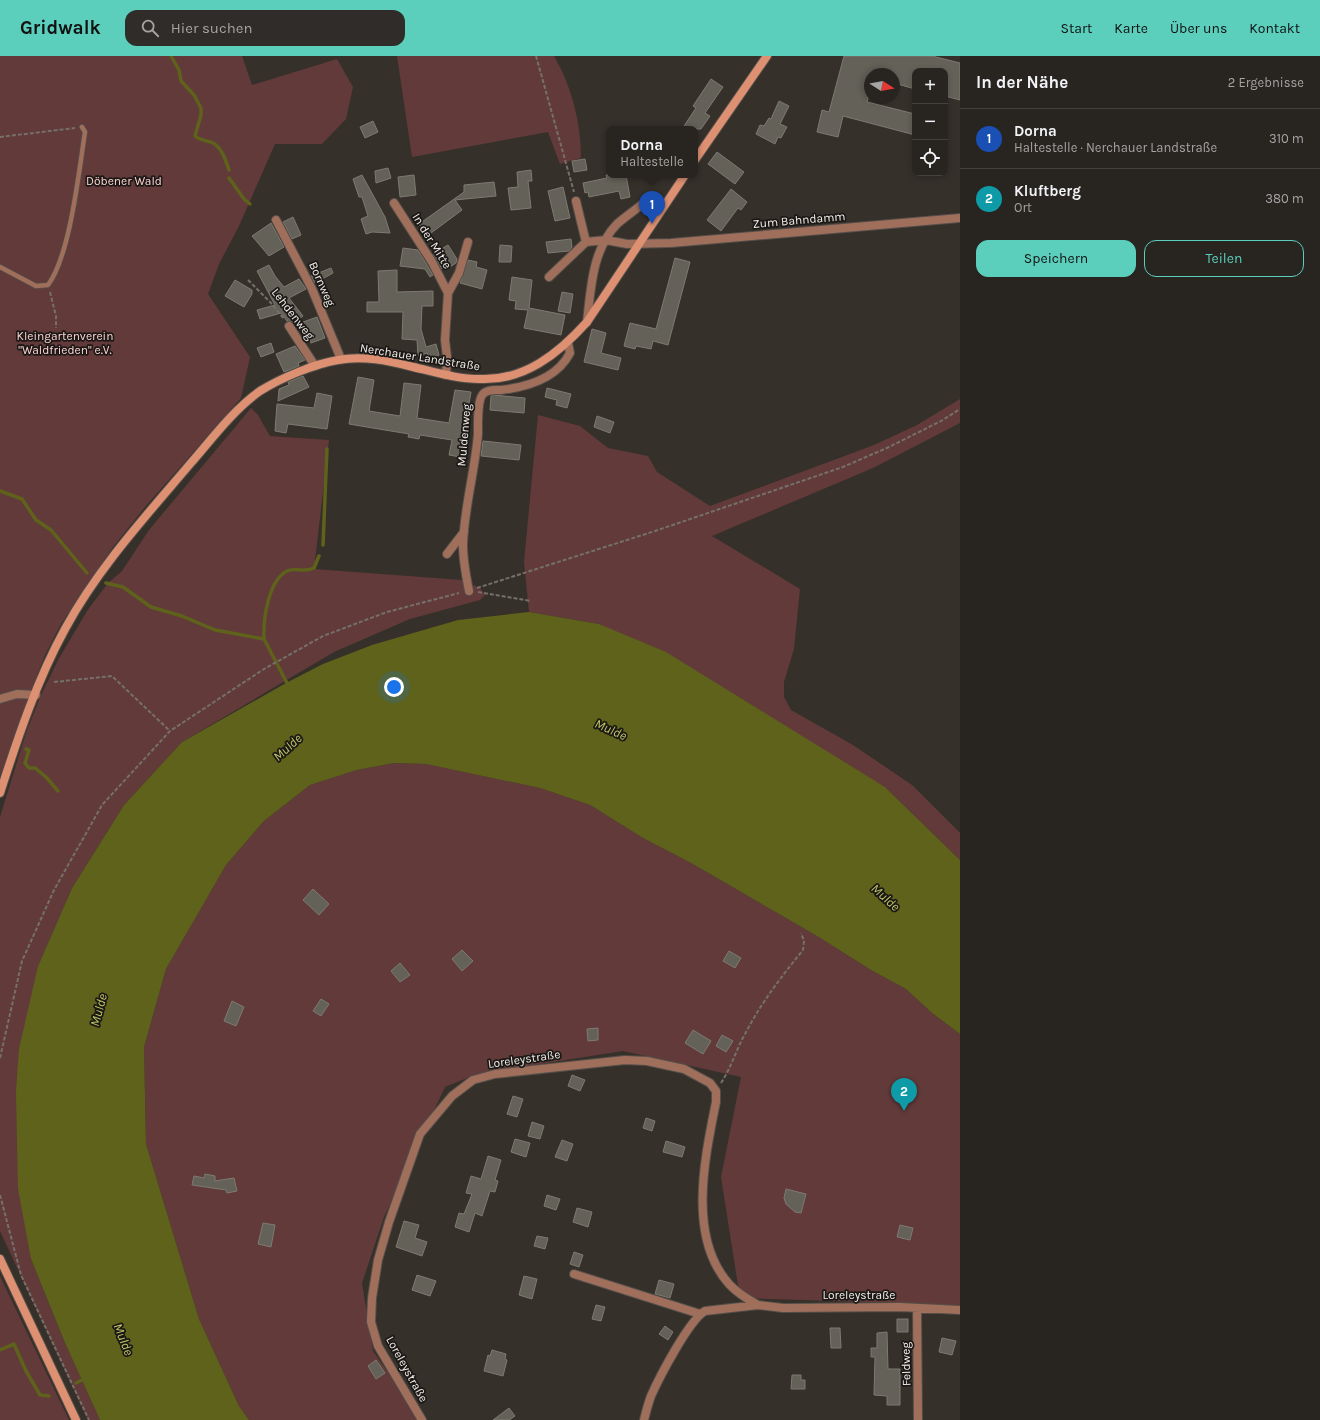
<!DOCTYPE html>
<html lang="de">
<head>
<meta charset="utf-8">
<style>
	:root { --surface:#282420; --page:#302c29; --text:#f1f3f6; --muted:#a5a4a5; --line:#44413e; --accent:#5bcebc }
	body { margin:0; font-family:Karla,sans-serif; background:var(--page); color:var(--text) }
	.controls { position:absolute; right:12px; top:12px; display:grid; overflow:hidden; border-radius:8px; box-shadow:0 2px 6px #0003 }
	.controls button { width:36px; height:36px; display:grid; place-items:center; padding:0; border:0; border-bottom:1px solid var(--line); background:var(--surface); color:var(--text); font:20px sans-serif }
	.compass { position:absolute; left:864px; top:12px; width:36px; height:36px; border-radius:50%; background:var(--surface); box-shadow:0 2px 6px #0003; rotate:101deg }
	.you { position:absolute; left:394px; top:631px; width:14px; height:14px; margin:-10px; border:3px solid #fff; border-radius:50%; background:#1a73e8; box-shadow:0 0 0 6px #1a73e833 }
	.badge { display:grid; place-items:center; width:26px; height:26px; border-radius:50%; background:var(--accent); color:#fff; font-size:13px; font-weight:700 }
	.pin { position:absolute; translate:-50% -33px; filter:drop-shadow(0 1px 2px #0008) }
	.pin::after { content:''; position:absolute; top:21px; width:14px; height:12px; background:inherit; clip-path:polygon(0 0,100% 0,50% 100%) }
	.popup { position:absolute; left:606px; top:70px; width:92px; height:52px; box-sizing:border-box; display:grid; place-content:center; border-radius:8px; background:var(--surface); filter:drop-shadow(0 1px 3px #0005); font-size:13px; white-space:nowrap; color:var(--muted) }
	.popup b { font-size:15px; color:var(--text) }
	.popup::after { content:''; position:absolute; left:50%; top:100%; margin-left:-8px; border:8px solid transparent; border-top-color:var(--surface) }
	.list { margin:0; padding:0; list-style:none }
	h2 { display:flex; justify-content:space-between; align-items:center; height:52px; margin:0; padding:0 16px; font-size:17px }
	h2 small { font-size:13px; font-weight:400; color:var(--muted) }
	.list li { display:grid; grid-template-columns:26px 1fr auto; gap:12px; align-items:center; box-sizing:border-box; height:60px; padding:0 16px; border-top:1px solid var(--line) }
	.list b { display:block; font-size:15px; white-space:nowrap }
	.list p { margin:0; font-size:13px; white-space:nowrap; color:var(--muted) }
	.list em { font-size:13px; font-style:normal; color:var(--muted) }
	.actions { display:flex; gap:8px; padding:12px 16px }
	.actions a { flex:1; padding:9px 0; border:1px solid var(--accent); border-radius:12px; text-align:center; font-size:14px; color:var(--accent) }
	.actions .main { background:var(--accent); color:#111 }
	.icon { flex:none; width:22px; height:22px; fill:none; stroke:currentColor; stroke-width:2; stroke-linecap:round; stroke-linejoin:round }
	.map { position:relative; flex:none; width:960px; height:1364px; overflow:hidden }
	header { display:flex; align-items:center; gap:24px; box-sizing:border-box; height:56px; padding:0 20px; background:var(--accent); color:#111 }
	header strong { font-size:19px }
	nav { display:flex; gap:22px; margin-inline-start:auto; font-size:14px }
	.search { width:280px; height:36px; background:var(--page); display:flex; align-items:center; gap:10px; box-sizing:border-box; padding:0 14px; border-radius:12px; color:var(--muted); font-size:15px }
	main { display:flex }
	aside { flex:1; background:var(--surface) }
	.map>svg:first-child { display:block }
	.green { fill:#623a3a }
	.water { fill:#5e621b }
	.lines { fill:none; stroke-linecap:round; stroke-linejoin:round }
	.stream { stroke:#5e621b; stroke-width:3.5 }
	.building { fill:#646159; stroke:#7d7a72 }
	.service-casing { stroke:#544e49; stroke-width:6 }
	.minor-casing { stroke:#544e49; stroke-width:10 }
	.secondary-casing { stroke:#544e49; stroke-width:10 }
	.path { stroke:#75706a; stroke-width:2; stroke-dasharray:4 2; stroke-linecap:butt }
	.service { stroke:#9f6f5c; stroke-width:4.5 }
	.minor { stroke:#9f6f5c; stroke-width:8 }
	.secondary { stroke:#de9172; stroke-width:8 }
	.labels { text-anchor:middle; stroke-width:3.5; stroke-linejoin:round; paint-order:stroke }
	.park-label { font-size:12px; fill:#ffd4d2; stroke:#1b1816 }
	.street-label { font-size:12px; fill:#f2eeea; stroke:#1b1816 }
	.water-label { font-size:13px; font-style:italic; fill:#c1c867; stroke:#1b1816 }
</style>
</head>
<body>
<header>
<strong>Gridwalk</strong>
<div class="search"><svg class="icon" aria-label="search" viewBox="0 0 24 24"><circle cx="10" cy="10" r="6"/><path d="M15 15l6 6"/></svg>Hier suchen</div>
<nav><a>Start</a><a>Karte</a><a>Über uns</a><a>Kontakt</a></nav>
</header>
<main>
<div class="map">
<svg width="960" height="1364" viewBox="0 0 960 1364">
	<rect width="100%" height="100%" fill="#36302a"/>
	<path class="green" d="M 0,0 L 242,0 L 252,29 L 337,3 L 353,31 L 346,63 L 322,88 L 275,88 L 239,170 L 219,208 L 208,238 L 250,301 L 241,342 L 145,451 L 113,491 L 61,568 L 45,599 L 34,627 L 0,720 Z
		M 397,0 L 554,0 C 572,31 581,67 581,102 L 560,108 L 548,76 L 412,101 Z
		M 960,343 L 960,367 L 873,412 L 712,480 L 800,533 L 794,593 L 784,626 L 784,641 L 791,654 L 853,689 L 912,729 L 960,777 L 960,804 L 885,731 L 599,568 L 529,556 L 524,506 L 538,359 L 580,370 L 608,392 L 648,400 L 657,416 L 710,450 L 874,389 L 917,369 Z
		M 251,352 L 258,359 L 270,380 L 329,384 L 314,513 L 462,524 L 480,532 L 485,539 L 480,544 L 410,563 L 334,596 L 182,686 L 124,749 L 72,832 L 38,910 L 31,1203 L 65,1287 L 100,1364 L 88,1364 L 0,1175 L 0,761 L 26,677 L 41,639 L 58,604 L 87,555 L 108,527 L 122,515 L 149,474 Z
		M 394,707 L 426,708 L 479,719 L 540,732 L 590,749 L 643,782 L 691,807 L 817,880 L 871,914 L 906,933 L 932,957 L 960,978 L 960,1256 L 931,1248 L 740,1242 L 721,1121 L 741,1021 L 623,995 L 477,1018 L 445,1031 L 384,1161 L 362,1227 L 373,1295 L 422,1364 L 249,1364 L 239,1350 L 199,1263 L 146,1088 L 144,991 L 166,913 L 226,809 L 264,765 L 310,729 L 357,714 Z
		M 0,1220 L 8,1237 L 69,1364 L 0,1364 Z"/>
	<path class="water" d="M 529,556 L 599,568 L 666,596 L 885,731 L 960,804 L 960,978 L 932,957 L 906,933 L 871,914 L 817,880 L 691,807 L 643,782 L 590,749 L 540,732 L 426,708 L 394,707 L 357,714 L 310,729 L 264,765 L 226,809 L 166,913 L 144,991 L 146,1088 L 199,1263 L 239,1350 L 249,1364 L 100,1364 L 65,1287 L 31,1203 L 18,1133 L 16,1035 L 19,993 L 38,910 L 72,832 L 124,749 L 182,686 L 286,627 L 323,608 L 372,589 L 458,564 Z"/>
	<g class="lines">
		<path class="stream" d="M 171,0 L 179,14 L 181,25 L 194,39 L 201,52 L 201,59 L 195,80 C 201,85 207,84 213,87 C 222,92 226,105 229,114
			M 229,122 L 244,143 L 250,148
			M 0,435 L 22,443 L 36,464 L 51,474 L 87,517
			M 323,489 L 327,393
			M 106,527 L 123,531 L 151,551 L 182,560 L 215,574 L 264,583 L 289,631
			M 264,583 C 263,564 268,525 287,515 C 295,511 303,517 314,512 L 319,500
			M 26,693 L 29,694 L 25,707 L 29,712 L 35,712 L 46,721 L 58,735
			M 0,1294 L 14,1288 L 26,1315 L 40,1339 L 49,1340
			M 76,1327 L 86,1322"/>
	</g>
	<path class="building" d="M 844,0 L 932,0 L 960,7 L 960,44 L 945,40 L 945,15 L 915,15 L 915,33 L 894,27 L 894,18 L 870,18 L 870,35 L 867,46 L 915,58 L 915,79 L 843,60 L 838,81 L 817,76 L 822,54 L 829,56 Z
		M 711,23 L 723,31 L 705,57 L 710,60 L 701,73 L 682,73 L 696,52 L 693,50 Z
		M 779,45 L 789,50 L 780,68 L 787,71 L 781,82 L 778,81 L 775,88 L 756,78 L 760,69 L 764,70 L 769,62 L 771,63 Z
		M 373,65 L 378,76 L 365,82 L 360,71 Z
		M 717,96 L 744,116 L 735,128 L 708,108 Z
		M 585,103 L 587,114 L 574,116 L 572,105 Z
		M 388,112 L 391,122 L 376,127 L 375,115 Z
		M 531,114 L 532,125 L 528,125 L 531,152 L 511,154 L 508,132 L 518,131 L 517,116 Z
		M 362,119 L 385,161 L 390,177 L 372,176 L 366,178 L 361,163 L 368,160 L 362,141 L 359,141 L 353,123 Z
		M 414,119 L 416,139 L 400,141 L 398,121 Z
		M 606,119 L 626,119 L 630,141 L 621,143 L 619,135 L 589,141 L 588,136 L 585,137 L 583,127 L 607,122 Z
		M 494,126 L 496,140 L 455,144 L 462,154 L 427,180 L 419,168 L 464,136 L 464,129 Z
		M 563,131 L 570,162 L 555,165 L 548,135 Z
		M 731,133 L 747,146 L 741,154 L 738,152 L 721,175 L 707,164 Z
		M 293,161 L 301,179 L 292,183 L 283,166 Z
		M 271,167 L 284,191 L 269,200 L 252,180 Z
		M 571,183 L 572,191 L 569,195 L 548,197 L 546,186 Z
		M 448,189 L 457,203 L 456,207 L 445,214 L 443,211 L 442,213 L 433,198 L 439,197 L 438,195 Z
		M 500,189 L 512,190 L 511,206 L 499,206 Z
		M 403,192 L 418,194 L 433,219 L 430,221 L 425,213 L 400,210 Z
		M 675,202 L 690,206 L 668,289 L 653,285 L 651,293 L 636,290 L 635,293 L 624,290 L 630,267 L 656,273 Z
		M 468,204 L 477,206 L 476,211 L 487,214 L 482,233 L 460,227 Z
		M 269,209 L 275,220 L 284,231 L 299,223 L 306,233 L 289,242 L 303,260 L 294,267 L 287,265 L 281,257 L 260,263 L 257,254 L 275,249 L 257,215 Z
		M 331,212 L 333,217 L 315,227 L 311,220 Z
		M 397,214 L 397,236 L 433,235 L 433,250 L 422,250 L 421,273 L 426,291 L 436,288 L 439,299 L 429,302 L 427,297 L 418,300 L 417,284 L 402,283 L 403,256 L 367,256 L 367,246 L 379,246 L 378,215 Z
		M 512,221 L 532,224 L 529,252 L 565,259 L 561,279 L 524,272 L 528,254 L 515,253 L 516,245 L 509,244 Z
		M 235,224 L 252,234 L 252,238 L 244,251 L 225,240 Z
		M 562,236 L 573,238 L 570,257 L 558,255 Z
		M 317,261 L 325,282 L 311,287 L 303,266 Z
		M 592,273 L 606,277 L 601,297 L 621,302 L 618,314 L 584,306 Z
		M 271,287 L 274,296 L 261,301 L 257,292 Z
		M 295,290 L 305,304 L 298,307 L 299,310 L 284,316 L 276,298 Z
		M 303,320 L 309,331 L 278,345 L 279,333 L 289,329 L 288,326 Z
		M 358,321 L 374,324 L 369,355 L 400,360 L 404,327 L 421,329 L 417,362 L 449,367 L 455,334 L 471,336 L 460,401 L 449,399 L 452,384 L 420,379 L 419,383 L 408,381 L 409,378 L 349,368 Z
		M 547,332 L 571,338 L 567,352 L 556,349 L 557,344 L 545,341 Z
		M 317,337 L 332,340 L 327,373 L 288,368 L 286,377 L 275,375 L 277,348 L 314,352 Z
		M 493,339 L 525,342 L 524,357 L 490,354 L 491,340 Z
		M 597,360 L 614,366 L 610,377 L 594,371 Z
		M 483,385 L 521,389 L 519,404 L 481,400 Z
		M 313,833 L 329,848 L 319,859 L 303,844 Z
		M 462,894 L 473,905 L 462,915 L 452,903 Z
		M 729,895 L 741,902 L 735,912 L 723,905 Z
		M 400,907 L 410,919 L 400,926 L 391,915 Z
		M 321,943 L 329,948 L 321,960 L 313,955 Z
		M 232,945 L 244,951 L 236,970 L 224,965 Z
		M 598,972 L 598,984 L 588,985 L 587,973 Z
		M 693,974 L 711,985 L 703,998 L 685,987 Z
		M 722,979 L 733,985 L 726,996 L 716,990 Z
		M 572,1019 L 585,1024 L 580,1035 L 568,1030 Z
		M 513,1040 L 523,1043 L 517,1061 L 507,1058 Z
		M 646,1062 L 655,1065 L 652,1075 L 643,1072 Z
		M 532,1066 L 544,1070 L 540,1083 L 528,1080 Z
		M 515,1083 L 530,1087 L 526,1101 L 511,1096 Z
		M 562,1084 L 573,1088 L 567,1105 L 555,1101 Z
		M 666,1085 L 685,1091 L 682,1101 L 663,1096 Z
		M 488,1100 L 501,1104 L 495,1124 L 498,1125 L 495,1136 L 490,1135 L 482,1160 L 475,1157 L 469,1176 L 455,1171 L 459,1157 L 464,1158 L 472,1138 L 466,1137 L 471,1120 L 481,1123 Z
		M 205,1118 L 215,1120 L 215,1125 L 234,1122 L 237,1135 L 227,1137 L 226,1134 L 192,1129 L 194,1120 L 204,1122 Z
		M 786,1133 L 806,1138 L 801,1157 L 795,1156 L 786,1148 L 784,1142 Z
		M 547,1139 L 560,1143 L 556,1154 L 544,1150 Z
		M 577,1152 L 592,1156 L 588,1171 L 573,1166 Z
		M 404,1165 L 419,1169 L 415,1182 L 427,1186 L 422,1200 L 396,1191 Z
		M 263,1167 L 275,1169 L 271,1191 L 258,1188 Z
		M 900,1169 L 913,1172 L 910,1184 L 897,1181 Z
		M 537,1180 L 548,1182 L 545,1193 L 534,1190 Z
		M 574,1196 L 583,1199 L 579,1211 L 570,1208 Z
		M 417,1219 L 436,1225 L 430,1240 L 412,1234 Z
		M 524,1220 L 537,1223 L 532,1243 L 519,1239 Z
		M 659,1224 L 674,1228 L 670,1242 L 655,1238 Z
		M 596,1249 L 605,1251 L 601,1265 L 592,1263 Z
		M 897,1263 L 908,1263 L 908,1276 L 897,1276 Z
		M 665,1270 L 673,1276 L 668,1284 L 659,1278 Z
		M 830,1272 L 840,1272 L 841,1292 L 831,1292 Z
		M 887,1276 L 888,1313 L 900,1313 L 900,1349 L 887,1349 L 887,1340 L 874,1339 L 875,1301 L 871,1301 L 871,1292 L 877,1292 L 877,1277 Z
		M 942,1282 L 956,1285 L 952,1299 L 939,1296 Z
		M 492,1294 L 506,1298 L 505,1303 L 507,1304 L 503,1320 L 484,1315 L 488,1299 L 490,1300 Z
		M 376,1304 L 385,1317 L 376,1323 L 368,1310 Z
		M 792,1319 L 801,1319 L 801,1324 L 805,1324 L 805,1333 L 791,1333 Z
		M 509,1352 L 515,1360 L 509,1364 L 493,1364 Z"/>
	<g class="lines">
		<g class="service-casing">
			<path id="service" d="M 0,211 L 36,230 L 48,229 C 70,200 79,115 85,76 L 82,71"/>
		</g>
		<g class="minor-casing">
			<path id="minor" d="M 576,145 L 586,186
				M 394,147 L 432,206 L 448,237 L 445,284 L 447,301 L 446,319
				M 276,164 L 312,233 L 341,303
				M 549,221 L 586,186 L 606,184 L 627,188 L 671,187 L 960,162
				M 448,237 L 459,217 L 468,186
				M 587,266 C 591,232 592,194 617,168 C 626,160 637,153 646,145
				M 289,270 L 315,310
				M 447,498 L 464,476
				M 469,535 C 466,520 463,505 463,489 C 464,452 475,415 478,378 C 478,369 477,342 484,337 C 489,333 495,334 501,334 C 528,331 557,322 570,297 L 568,287
				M 0,643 L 17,638 L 36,639
				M 574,1218 L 700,1258
				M 917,1252 L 918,1364
				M 422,1364 L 378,1290 L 371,1266 L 372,1242 L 378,1204 L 389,1166 L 420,1078 L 452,1040 L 473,1024 L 495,1018 L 625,1004 L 647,1005 L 684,1013 L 710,1027 L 716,1035 L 716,1046 C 705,1101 687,1181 729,1228 C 737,1237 747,1243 758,1249
				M 644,1364 C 646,1356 648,1348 651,1340 C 659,1322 689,1264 705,1255 L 758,1249 L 783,1252 L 900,1251 L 960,1254"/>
		</g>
		<g class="secondary-casing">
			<path id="secondary" d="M 695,104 L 767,0
				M 0,737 C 18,681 37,624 65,573 C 98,512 146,460 190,408 C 212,383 233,354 260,335 C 281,322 314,308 338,304 C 363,299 389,305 413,311 C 435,316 457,323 480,323 C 525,325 559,297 587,266 L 685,119
				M 0,1203 L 76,1364"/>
		</g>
		<path class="path" d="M 536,0 L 574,136
			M 0,81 L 75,72
			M 248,224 L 270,246 L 284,263
			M 50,236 L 56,260 L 56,272
			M 477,532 L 655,475 L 843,411 L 889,391 L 941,365 L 960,353
			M 478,536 L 531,545
			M 54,626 L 112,620 L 170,675
			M 0,1002 L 22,905 L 54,834 L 102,749 L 170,675 L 264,613 L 323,580 L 387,556 L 459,537
			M 721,1027 C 731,1012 736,994 745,978 C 761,947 781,921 803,894 L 804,885 L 801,877
			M 0,1139 L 21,1219 L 89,1364"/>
		<use href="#service" class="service"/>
		<use href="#minor" class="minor"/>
		<use href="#secondary" class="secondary"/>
	</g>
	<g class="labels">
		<g class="park-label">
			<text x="124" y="129">Döbener Wald</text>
			<text x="65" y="284">Kleingartenverein<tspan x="65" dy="14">"Waldfrieden" e.V.</tspan></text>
		</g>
		<g class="street-label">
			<text transform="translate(799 164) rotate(-5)" y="4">Zum Bahndamm</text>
			<text transform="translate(432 185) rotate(58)" y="4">In der Mitte</text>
			<text transform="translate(322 228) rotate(66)" y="4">Bornweg</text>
			<text transform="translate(293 258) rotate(52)" y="4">Lehdenweg</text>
			<text transform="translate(420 301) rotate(9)" y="4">Nerchauer Landstraße</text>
			<text transform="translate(464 379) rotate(-85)" y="4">Muldenweg</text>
			<text transform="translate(524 1003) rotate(-8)" y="4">Loreleystraße</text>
			<text x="859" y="1243">Loreleystraße</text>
			<text transform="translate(906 1308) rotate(-91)" y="4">Feldweg</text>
			<text transform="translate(407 1313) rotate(61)" y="4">Loreleystraße</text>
		</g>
		<g class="water-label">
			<text transform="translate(611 673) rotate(24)" y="5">Mulde</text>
			<text transform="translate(287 691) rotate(-42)" y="5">Mulde</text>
			<text transform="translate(886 841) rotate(42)" y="5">Mulde</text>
			<text transform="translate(98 954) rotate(-75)" y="5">Mulde</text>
			<text transform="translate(124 1283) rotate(68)" y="5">Mulde</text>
		</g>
	</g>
</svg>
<div class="controls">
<button>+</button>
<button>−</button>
<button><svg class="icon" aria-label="locate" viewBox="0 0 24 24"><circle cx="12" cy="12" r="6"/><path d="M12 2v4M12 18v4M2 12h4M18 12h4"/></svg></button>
</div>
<svg class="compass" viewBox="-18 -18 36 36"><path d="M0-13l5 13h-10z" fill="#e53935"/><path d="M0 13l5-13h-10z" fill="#a5a4a5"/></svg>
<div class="you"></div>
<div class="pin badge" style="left:652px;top:168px;background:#1a4fb4">1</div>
<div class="popup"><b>Dorna</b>Haltestelle</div>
<div class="pin badge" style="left:904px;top:1055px;background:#0f9aa8">2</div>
</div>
<aside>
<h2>In der Nähe<small>2 Ergebnisse</small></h2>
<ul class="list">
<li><span class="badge" style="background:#1a4fb4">1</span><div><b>Dorna</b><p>Haltestelle · Nerchauer Landstraße</p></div><em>310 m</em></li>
<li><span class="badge" style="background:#0f9aa8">2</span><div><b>Kluftberg</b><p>Ort</p></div><em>380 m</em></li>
</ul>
<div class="actions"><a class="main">Speichern</a><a>Teilen</a></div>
</aside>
</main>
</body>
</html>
